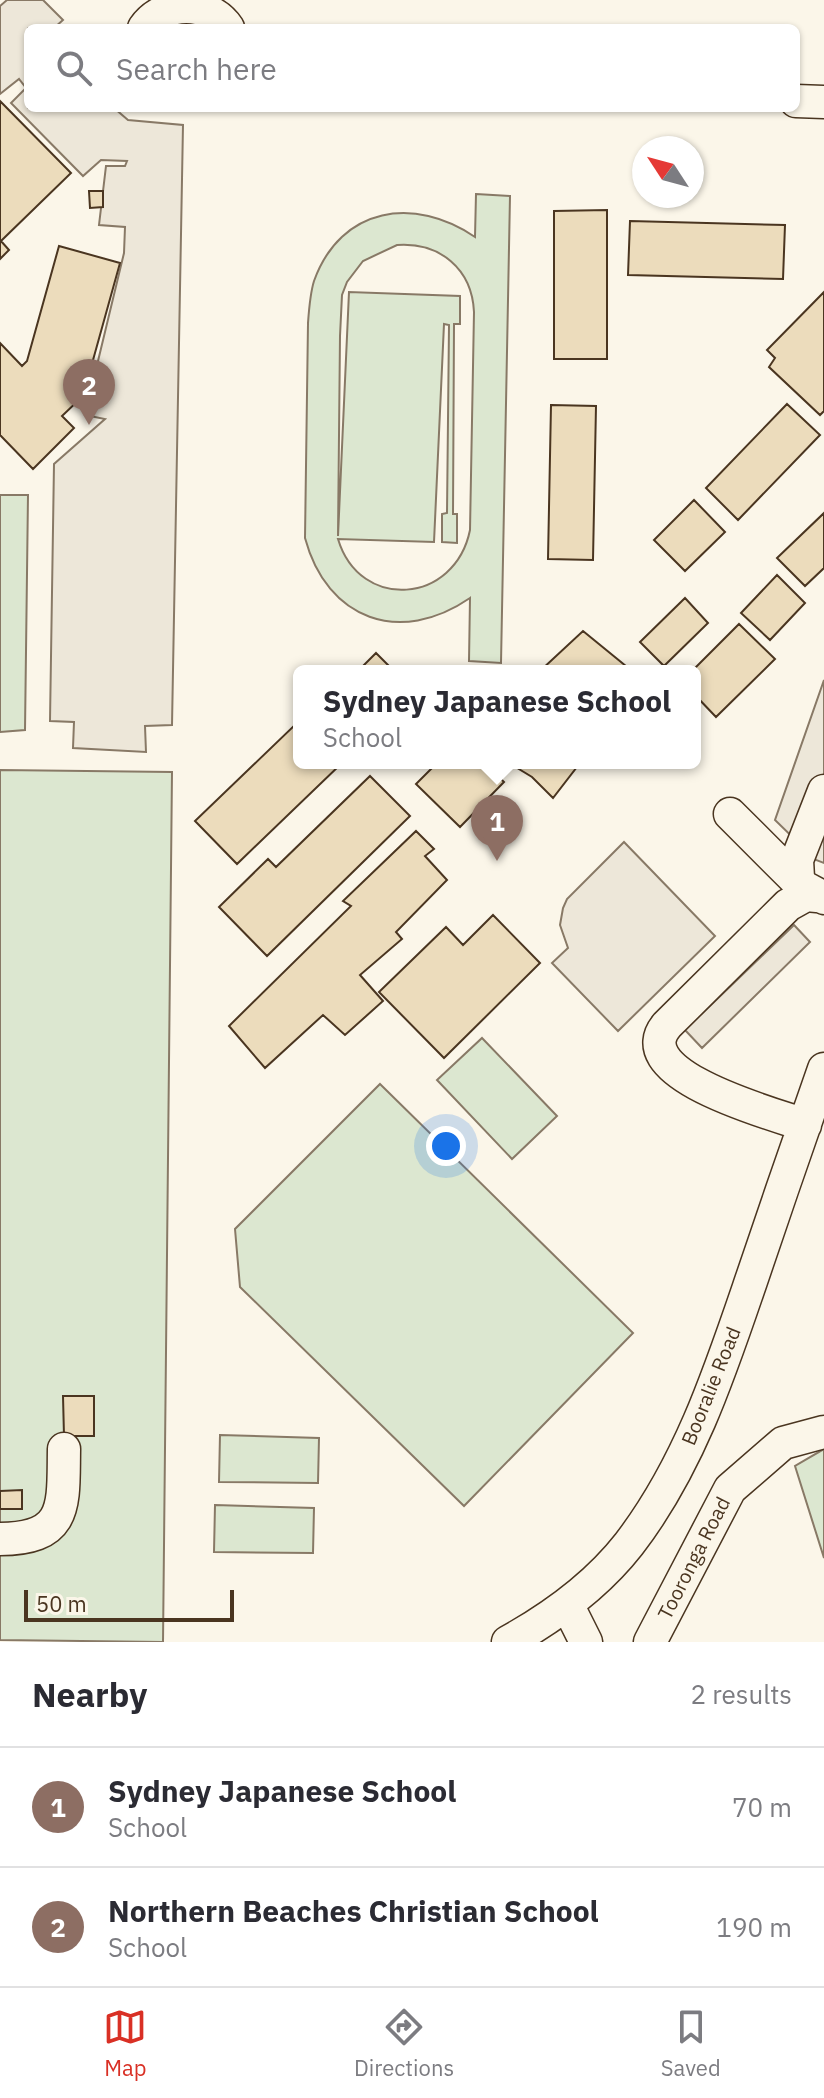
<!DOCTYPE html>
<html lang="en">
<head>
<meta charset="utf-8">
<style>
	:root { --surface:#fff; --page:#f7f7f7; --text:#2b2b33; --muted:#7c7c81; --line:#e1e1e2; --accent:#d93025 }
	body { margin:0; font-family:"IBM Plex Sans",sans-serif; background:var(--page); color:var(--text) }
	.compass { position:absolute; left:632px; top:136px; width:72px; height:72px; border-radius:50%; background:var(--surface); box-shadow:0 2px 6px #0004; rotate:306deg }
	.scale { position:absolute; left:24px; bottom:20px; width:210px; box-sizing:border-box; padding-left:8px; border:4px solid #4a3520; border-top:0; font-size:22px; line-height:28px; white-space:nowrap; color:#4a3520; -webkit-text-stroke:6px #fbf6e9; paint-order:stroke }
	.you { position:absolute; left:446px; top:1146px; width:28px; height:28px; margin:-20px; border:6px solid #fff; border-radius:50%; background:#1a73e8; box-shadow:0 0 0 12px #1a73e833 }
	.badge { display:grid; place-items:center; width:52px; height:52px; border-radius:50%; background:var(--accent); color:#fff; font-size:26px; font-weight:700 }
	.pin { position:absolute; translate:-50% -66px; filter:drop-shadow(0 2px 4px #0008) }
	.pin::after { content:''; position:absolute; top:42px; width:28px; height:24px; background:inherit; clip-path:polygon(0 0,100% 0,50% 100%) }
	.popup { position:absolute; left:293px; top:665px; width:408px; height:104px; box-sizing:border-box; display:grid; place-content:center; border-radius:12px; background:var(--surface); filter:drop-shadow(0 2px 6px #0005); font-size:26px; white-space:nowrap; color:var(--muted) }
	.popup b { font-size:30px; color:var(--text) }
	.popup::after { content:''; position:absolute; left:50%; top:100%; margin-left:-16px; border:16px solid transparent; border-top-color:var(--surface) }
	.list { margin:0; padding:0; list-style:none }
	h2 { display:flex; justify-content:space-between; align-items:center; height:104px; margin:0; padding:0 32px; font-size:34px }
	h2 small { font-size:26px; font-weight:400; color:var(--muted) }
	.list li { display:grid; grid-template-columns:52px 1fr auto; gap:24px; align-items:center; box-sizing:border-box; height:120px; padding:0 32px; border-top:2px solid var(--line) }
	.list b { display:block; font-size:30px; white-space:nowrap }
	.list p { margin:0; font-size:26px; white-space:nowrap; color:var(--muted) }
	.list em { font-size:26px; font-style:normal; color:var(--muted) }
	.icon { flex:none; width:44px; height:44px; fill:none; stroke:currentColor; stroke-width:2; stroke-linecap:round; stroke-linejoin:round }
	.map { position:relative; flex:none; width:824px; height:1642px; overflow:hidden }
	.search { position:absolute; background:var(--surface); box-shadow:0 2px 6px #0004; left:24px; right:24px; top:24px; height:88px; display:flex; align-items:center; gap:20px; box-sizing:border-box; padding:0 28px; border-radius:12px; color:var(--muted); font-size:30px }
	.sheet { height:344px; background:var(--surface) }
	nav { display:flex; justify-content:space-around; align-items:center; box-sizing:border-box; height:112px; border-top:2px solid var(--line); background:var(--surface); font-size:22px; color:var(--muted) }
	nav a { display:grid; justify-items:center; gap:4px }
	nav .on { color:var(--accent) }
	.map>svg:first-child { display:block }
	.green { fill:#dce7d0; stroke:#887966; stroke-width:2; fill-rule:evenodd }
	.parking { fill:#ede7d9; stroke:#887966; stroke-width:2 }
	.building { fill:#ecdcbc; stroke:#4a3520; stroke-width:2 }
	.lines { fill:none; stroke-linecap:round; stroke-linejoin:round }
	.minor-casing { stroke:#4a3520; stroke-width:35 }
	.minor { stroke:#fbf6e9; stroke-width:32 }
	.labels { text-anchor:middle; stroke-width:6; stroke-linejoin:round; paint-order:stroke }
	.street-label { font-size:20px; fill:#4a3520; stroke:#fbf6e9 }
</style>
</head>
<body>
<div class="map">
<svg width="824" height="1642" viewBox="0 0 824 1642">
	<rect width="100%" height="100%" fill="#fbf6e9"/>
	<path class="green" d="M 476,194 L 510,196 L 501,663 L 469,661 L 470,598 C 400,646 327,620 305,538 L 308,323 C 309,309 310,294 314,281 C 341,206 415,196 475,237 ZM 397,245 C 440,242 472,269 474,312 L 470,530 C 455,604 360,612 338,539 L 434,542 L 444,324 L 449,325 L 447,513 L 442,514 L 442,542 L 457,543 L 457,514 L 453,514 L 454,324 L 460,324 L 460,296 L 349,292 L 338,536 L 340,336 L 342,295 L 347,282 L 363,261 Z
		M 0,495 L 28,495 L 25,730 L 0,732 Z
		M 0,770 L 172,772 L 163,1642 L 0,1640 Z
		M 482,1038 L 557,1116 L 512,1159 L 437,1080 Z
		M 380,1084 L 633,1333 L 464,1506 L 240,1287 L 235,1229 Z
		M 220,1435 L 319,1438 L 318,1483 L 219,1482 Z
		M 824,1449 L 824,1558 L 795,1466 Z
		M 215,1505 L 314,1508 L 313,1553 L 214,1552 Z"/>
	<path class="parking" d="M 7,0 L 43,0 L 63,20 L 54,28 L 28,28 L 28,108 L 114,108 L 128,120 L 183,125 L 172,725 L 145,726 L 146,752 L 73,748 L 74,722 L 50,721 L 54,464 L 105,419 L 85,415 L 124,253 L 125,227 L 99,225 L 106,166 L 125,166 L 127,161 L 101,160 L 83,176 L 11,103 L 26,88 L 19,79 L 0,94 L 0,6 Z
		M 824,680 L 824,863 L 816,860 L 775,820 Z
		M 624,842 L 715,936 L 618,1031 L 552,963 L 568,948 L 560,925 L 563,908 L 567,899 Z
		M 794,925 L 810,942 L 702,1048 L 685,1030 Z"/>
	<path class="building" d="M 0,101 L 71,173 L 1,241 L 9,250 L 0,259 Z
		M 89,191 L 103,191 L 103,207 L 90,208 Z
		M 607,210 L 607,359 L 554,359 L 554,211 Z
		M 630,221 L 785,225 L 783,279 L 628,275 Z
		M 59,246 L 120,263 L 83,396 L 62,416 L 74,428 L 33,469 L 0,435 L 0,343 L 22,366 L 27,361 Z
		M 824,292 L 824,411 L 820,415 L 769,367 L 775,358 L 767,350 Z
		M 787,404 L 820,435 L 738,520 L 706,488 Z
		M 551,405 L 596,406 L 593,560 L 548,559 Z
		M 694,500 L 725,532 L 685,571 L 654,540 Z
		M 824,513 L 824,568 L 805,586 L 777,558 Z
		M 777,575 L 805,603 L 770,640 L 741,613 Z
		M 685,598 L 708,623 L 664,666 L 640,642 Z
		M 739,624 L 775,659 L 716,717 L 695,695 L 695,671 L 692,671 Z
		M 583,631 L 632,671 L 540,671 Z
		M 376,653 L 394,671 L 358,671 Z
		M 299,721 L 299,763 L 342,763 L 237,864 L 195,821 Z
		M 437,763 L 485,763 L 504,782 L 460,827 L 416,784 Z
		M 509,763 L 580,763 L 553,798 L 532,777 Z
		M 370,776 L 410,816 L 267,956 L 219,907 L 268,859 L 276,867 Z
		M 416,831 L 434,849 L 425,856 L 447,880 L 396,932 L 402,939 L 360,975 L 383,1001 L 345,1035 L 323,1015 L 265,1068 L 229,1026 L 351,906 L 343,901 Z
		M 493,915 L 540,963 L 444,1058 L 379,992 L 446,927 L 463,945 Z
		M 63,1396 L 94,1396 L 94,1436 L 64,1436 Z
		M 22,1490 L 22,1509 L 0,1509 L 0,1491 Z"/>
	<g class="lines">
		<g class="minor-casing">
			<path id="minor" d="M 144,28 C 163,0 210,0 228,28
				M 796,101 L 824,102
				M 824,791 L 797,860 L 798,878 L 802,886 L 824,898
				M 730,814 L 802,886
				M 805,1125 C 777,1115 624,1075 667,1025 L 788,905 L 806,895 L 817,896
				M 0,1539 C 69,1539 63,1504 64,1449
				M 567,1604 L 586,1642
				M 508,1642 C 553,1617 597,1585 629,1544 C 689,1466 720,1372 751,1281 C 775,1210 799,1140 824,1069
				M 650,1642 L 730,1489 L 783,1443 L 824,1432"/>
		</g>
		<use href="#minor" class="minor"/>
	</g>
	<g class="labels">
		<g class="street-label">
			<text transform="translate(711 1386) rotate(-68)" y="7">Booralie Road</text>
			<text transform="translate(694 1558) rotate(-63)" y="7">Tooronga Road</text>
		</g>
	</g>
</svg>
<svg class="compass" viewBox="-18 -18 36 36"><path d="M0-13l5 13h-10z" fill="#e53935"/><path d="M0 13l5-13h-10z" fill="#7c7c81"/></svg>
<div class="scale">50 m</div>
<div class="you"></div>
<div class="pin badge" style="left:497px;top:861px;background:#8d6e63">1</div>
<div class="popup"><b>Sydney Japanese School</b>School</div>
<div class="pin badge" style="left:89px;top:425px;background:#8d6e63">2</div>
<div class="search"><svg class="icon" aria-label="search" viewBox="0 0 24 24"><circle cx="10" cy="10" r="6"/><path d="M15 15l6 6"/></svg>Search here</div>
</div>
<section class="sheet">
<h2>Nearby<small>2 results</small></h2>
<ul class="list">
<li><span class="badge" style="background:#8d6e63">1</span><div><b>Sydney Japanese School</b><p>School</p></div><em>70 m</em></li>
<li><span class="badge" style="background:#8d6e63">2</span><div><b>Northern Beaches Christian School</b><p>School</p></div><em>190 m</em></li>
</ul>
</section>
<nav>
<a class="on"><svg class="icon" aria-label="map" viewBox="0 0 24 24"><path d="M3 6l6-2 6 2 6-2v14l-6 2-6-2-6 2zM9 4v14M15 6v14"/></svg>Map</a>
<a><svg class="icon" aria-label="directions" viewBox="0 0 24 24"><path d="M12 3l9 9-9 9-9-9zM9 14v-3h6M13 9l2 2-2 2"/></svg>Directions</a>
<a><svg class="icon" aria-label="saved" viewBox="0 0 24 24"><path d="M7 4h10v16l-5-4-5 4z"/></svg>Saved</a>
</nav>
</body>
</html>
